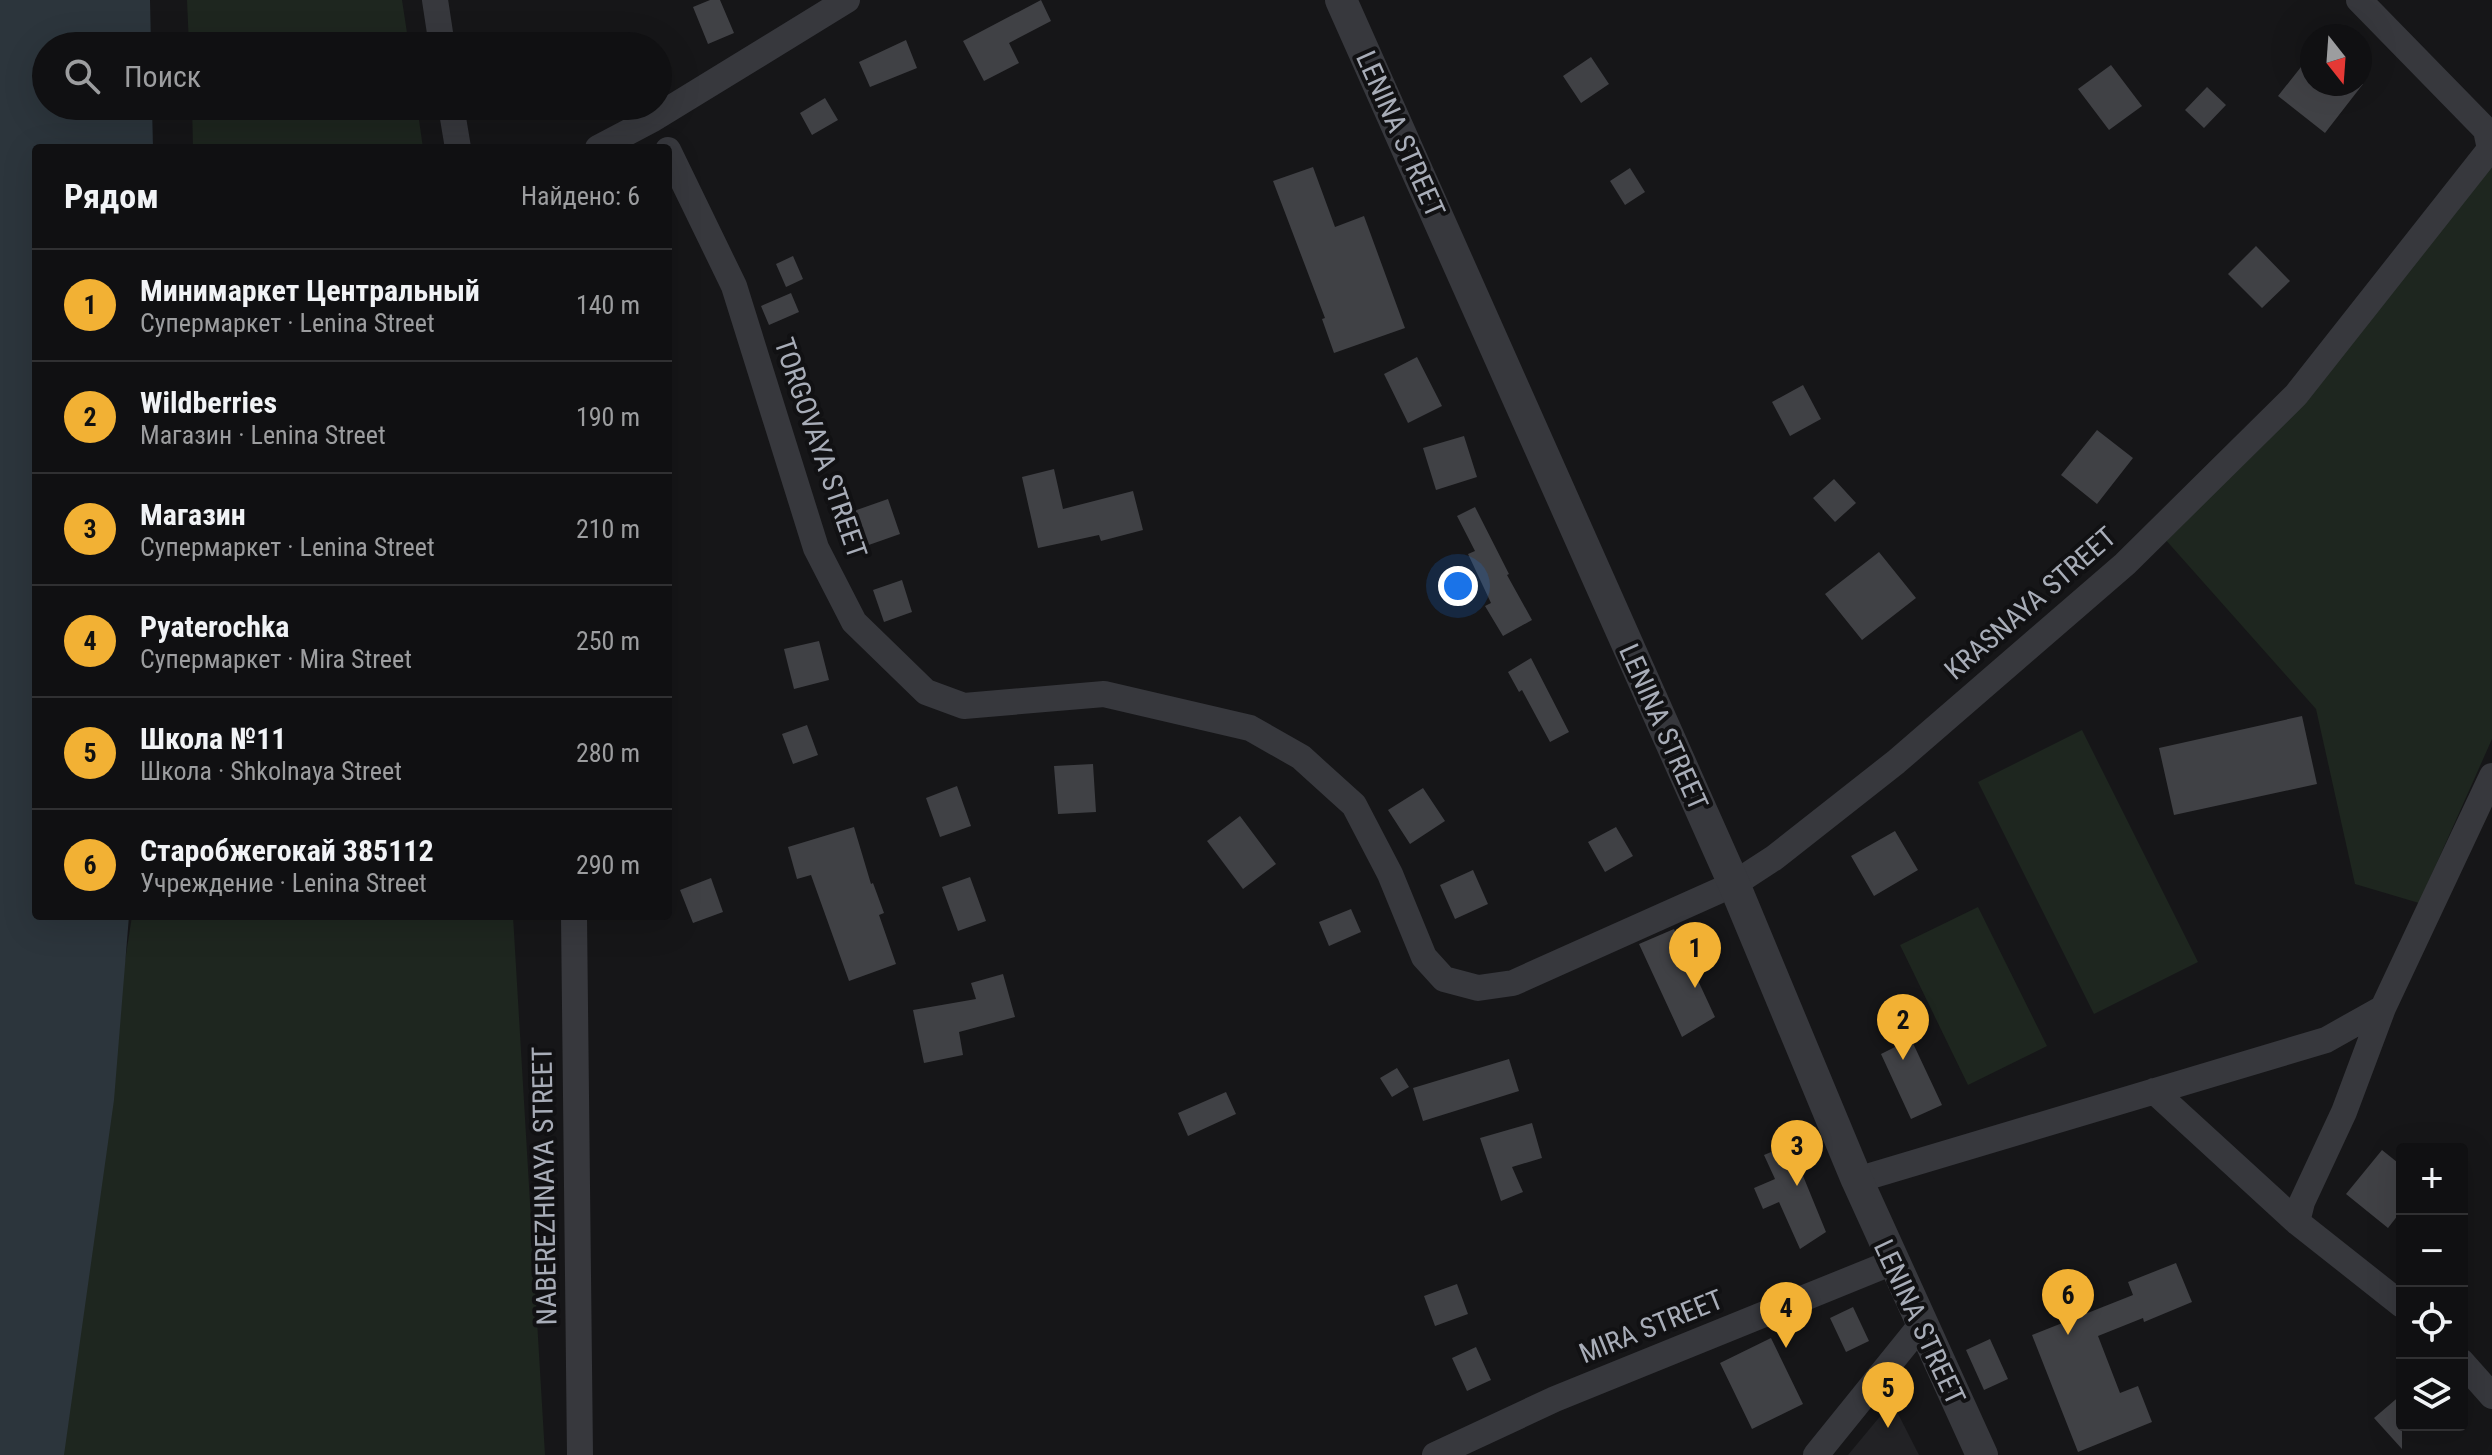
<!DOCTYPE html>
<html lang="ru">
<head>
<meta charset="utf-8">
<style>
	:root { --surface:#101012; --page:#19191b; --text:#f1f3f6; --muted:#9c9d9f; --line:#303032; --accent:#f2b134 }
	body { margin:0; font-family:"Roboto Condensed",sans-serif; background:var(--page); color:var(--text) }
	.controls { position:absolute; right:24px; bottom:24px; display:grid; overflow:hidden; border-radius:8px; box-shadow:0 8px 32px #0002 }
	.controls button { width:72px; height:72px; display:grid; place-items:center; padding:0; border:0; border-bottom:2px solid var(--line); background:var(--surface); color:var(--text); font:40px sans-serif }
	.compass { position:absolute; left:2300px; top:24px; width:72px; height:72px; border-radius:50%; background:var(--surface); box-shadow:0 8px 32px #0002; rotate:163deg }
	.you { position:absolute; left:1458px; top:586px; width:28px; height:28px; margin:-20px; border:6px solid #fff; border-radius:50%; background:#1a73e8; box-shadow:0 0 0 12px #1a73e833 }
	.badge { display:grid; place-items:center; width:52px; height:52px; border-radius:50%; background:var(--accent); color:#111; font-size:26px; font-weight:700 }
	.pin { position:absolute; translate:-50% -66px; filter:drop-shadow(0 2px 4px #0008) }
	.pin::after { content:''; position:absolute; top:42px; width:28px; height:24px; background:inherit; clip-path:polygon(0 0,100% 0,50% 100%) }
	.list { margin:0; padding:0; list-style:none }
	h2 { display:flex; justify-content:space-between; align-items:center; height:104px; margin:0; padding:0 32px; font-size:34px }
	h2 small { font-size:26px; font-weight:400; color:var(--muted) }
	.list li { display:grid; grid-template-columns:52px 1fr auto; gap:24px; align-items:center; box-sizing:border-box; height:112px; padding:0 32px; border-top:2px solid var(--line) }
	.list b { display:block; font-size:30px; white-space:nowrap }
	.list p { margin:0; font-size:26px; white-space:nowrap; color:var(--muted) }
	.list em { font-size:26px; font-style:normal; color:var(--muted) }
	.icon { flex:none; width:44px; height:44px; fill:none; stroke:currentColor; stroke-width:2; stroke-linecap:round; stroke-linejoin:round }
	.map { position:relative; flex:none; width:2492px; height:1455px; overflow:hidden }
	.search { position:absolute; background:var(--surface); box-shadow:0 8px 32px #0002; left:32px; top:32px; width:640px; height:88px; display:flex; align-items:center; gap:20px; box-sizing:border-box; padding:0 28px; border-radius:44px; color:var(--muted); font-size:30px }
	.panel { position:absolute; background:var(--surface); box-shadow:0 8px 32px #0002; left:32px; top:144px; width:640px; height:776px; border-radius:8px }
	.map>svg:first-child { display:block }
	.built { fill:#222225 }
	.green { fill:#1e261f }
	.water { fill:#2c353c }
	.building { fill:#404145 }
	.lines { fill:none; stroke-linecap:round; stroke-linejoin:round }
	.minor { stroke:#37383d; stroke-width:26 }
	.tertiary { stroke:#37383d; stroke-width:32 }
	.labels { text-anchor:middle; stroke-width:8; stroke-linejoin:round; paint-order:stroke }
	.street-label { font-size:28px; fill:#a8adb8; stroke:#111113 }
</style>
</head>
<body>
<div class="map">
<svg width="2492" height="1455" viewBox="0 0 2492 1455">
	<rect width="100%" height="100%" fill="#161618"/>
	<path class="built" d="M 1892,1402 L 1919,1455 L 1848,1455 Z"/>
	<path class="green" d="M 187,0 L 402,0 L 409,46 L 189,46 Z
		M 192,106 L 417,106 L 423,148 L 193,148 Z
		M 2492,156 L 2492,739 L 2419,903 L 2355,884 L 2316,709 L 2164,538 Z
		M 2082,730 L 2198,962 L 2094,1014 L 1978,782 Z
		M 1978,907 L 2047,1046 L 1968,1085 L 1900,945 Z
		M 132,916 L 513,916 L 545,1455 L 45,1455 L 68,1326 Z"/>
	<path class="water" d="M 0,0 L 150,0 L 151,46 L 46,46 L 46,106 L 152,106 L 153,148 L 36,148 L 36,916 L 129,916 L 114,1100 L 64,1455 L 0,1455 Z"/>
	<path class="building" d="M 710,0 L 720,0 L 734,33 L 708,44 L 693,7 Z
		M 1041,0 L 1051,21 L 1009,43 L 1019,63 L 984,81 L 963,41 Z
		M 906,40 L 917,68 L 870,87 L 859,62 Z
		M 2312,53 L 2312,84 L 2363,84 L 2325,133 L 2278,96 Z
		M 1591,57 L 1609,84 L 1581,103 L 1563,76 Z
		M 2111,65 L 2142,106 L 2109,130 L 2078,89 Z
		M 2207,87 L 2226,105 L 2204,128 L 2185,110 Z
		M 825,98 L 838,120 L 812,135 L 800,113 Z
		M 1313,167 L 1335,227 L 1364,216 L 1405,328 L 1334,353 L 1322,319 L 1325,318 L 1273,181 Z
		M 1630,168 L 1645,192 L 1625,205 L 1610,181 Z
		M 2256,246 L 2290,281 L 2262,308 L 2228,274 Z
		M 793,256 L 803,279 L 786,287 L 776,264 Z
		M 791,293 L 799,312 L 769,325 L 761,306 Z
		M 1417,357 L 1442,406 L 1408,423 L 1384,374 Z
		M 1803,385 L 1821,419 L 1790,436 L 1772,402 Z
		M 2097,430 L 2133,458 L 2097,504 L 2061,475 Z
		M 1464,436 L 1477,477 L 1436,490 L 1423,448 Z
		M 1054,469 L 1063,509 L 1133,491 L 1143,530 L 1101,541 L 1099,535 L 1038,548 L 1022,477 Z
		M 1834,479 L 1856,503 L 1835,522 L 1813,498 Z
		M 888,499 L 900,534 L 863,547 L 851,512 Z
		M 1475,507 L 1509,574 L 1507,575 L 1532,620 L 1503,636 L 1485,606 L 1491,603 L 1468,554 L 1475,551 L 1457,516 Z
		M 1879,552 L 1916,598 L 1862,640 L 1825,594 Z
		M 902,580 L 912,612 L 884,622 L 873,590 Z
		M 819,641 L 829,680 L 794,689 L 784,649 Z
		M 1531,658 L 1569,732 L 1550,742 L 1522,690 L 1519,692 L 1508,672 Z
		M 2302,716 L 2317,784 L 2174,815 L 2159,748 Z
		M 807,725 L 818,755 L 793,764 L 782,734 Z
		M 1093,764 L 1096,812 L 1058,814 L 1054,766 Z
		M 957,786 L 971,826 L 940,837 L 926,798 Z
		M 1423,788 L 1445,821 L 1410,844 L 1388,810 Z
		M 1240,816 L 1276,864 L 1243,889 L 1207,841 Z
		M 854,827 L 871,884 L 873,883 L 884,913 L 879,915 L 896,964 L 849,981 L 811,875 L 797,879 L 788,847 Z
		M 1616,827 L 1633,856 L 1605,872 L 1588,842 Z
		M 1895,831 L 1918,870 L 1874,896 L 1851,856 Z
		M 1473,870 L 1488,904 L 1455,919 L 1440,885 Z
		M 970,877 L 986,921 L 958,931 L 942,887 Z
		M 711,878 L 723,912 L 693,923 L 680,890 Z
		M 1351,909 L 1361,932 L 1329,946 L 1319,922 Z
		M 1674,929 L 1715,1017 L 1682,1037 L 1639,944 Z
		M 1003,974 L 1015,1017 L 959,1032 L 963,1055 L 924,1063 L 913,1010 L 976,999 L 971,983 Z
		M 1911,1039 L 1942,1105 L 1911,1119 L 1881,1054 Z
		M 1509,1059 L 1519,1091 L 1423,1121 L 1413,1088 Z
		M 1397,1068 L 1409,1087 L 1392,1097 L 1380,1078 Z
		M 1226,1092 L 1236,1114 L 1188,1136 L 1178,1113 Z
		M 1532,1123 L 1542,1158 L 1512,1167 L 1523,1192 L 1501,1201 L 1480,1138 Z
		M 1790,1144 L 1826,1232 L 1800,1249 L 1779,1202 L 1763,1209 L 1754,1188 L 1775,1179 L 1764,1155 Z
		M 2382,1150 L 2402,1166 L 2402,1210 L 2388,1228 L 2346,1194 Z
		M 2176,1263 L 2192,1302 L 2144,1322 L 2143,1318 L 2098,1336 L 2120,1393 L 2138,1386 L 2152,1422 L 2078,1452 L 2032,1335 L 2133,1295 L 2128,1282 Z
		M 1457,1284 L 1468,1314 L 1435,1326 L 1424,1296 Z
		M 1853,1307 L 1869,1341 L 1846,1352 L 1830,1318 Z
		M 1771,1338 L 1803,1404 L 1752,1429 L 1720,1363 Z
		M 1990,1339 L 2008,1379 L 1984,1390 L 1966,1350 Z
		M 1476,1347 L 1491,1380 L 1467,1391 L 1452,1358 Z
		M 2402,1394 L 2402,1449 L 2374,1418 Z"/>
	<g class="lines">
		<path class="minor" d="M 435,0 L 442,46
			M 451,106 L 458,148
			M 598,148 L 653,119 L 847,0
			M 668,150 L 734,286 L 816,548 L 854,622 L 926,692 L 964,706 L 1104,694 L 1250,728 L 1301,757 L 1354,805 L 1390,874 L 1424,957 L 1444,979 L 1478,988 L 1513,983 L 1734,884 L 1774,858 L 1896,762 L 2125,564 L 2296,395 L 2490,149 L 2486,130 L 2359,0
			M 574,916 L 580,1455
			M 2154,1091 L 2297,1222 L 2402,1305
			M 1857,1180 L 2326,1040 L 2383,1008
			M 2297,1222 L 2302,1202 L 2344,1112 L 2383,1008 L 2492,776
			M 2462,1362 L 2492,1396
			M 1435,1455 L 1555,1399 L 1893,1262
			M 1816,1455 L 1921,1325"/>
		<path class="tertiary" d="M 1341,0 L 1734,884 L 1857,1180 L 1982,1455"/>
	</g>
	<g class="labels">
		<g class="street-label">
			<text transform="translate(1401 134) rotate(66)" y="10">LENINA STREET</text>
			<text transform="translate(821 448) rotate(71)" y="10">TORGOVAYA STREET</text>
			<text transform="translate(2030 603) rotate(-41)" y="10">KRASNAYA STREET</text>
			<text transform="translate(1664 727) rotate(66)" y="10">LENINA STREET</text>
			<text transform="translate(544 1186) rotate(-91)" y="10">NABEREZHNAYA STREET</text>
			<text transform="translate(1920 1322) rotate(65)" y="10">LENINA STREET</text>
			<text transform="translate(1651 1326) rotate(-22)" y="10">MIRA STREET</text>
		</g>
	</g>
</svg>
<div class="controls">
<button>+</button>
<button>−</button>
<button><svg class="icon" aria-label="locate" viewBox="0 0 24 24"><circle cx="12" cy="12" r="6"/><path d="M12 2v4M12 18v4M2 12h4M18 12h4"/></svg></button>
<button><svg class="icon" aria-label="layers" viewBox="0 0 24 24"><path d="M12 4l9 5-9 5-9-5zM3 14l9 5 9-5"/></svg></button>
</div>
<svg class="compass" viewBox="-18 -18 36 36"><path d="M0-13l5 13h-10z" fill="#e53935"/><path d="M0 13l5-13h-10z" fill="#9c9d9f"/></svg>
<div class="you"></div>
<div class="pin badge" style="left:1695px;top:988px">1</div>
<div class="pin badge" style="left:1903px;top:1060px">2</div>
<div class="pin badge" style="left:1797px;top:1186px">3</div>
<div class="pin badge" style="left:1786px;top:1348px">4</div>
<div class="pin badge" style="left:1888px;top:1428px">5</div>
<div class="pin badge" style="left:2068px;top:1335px">6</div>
<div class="search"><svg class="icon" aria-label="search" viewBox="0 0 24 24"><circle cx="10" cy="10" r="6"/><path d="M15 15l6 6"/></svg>Поиск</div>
<section class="panel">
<h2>Рядом<small>Найдено: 6</small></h2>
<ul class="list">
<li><span class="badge">1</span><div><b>Минимаркет Центральный</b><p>Супермаркет · Lenina Street</p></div><em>140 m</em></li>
<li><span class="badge">2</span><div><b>Wildberries</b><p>Магазин · Lenina Street</p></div><em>190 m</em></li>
<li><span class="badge">3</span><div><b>Магазин</b><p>Супермаркет · Lenina Street</p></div><em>210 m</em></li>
<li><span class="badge">4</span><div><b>Pyaterochka</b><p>Супермаркет · Mira Street</p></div><em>250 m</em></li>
<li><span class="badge">5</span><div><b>Школа №11</b><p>Школа · Shkolnaya Street</p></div><em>280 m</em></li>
<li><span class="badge">6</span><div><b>Старобжегокай 385112</b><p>Учреждение · Lenina Street</p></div><em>290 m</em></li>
</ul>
</section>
</div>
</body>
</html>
